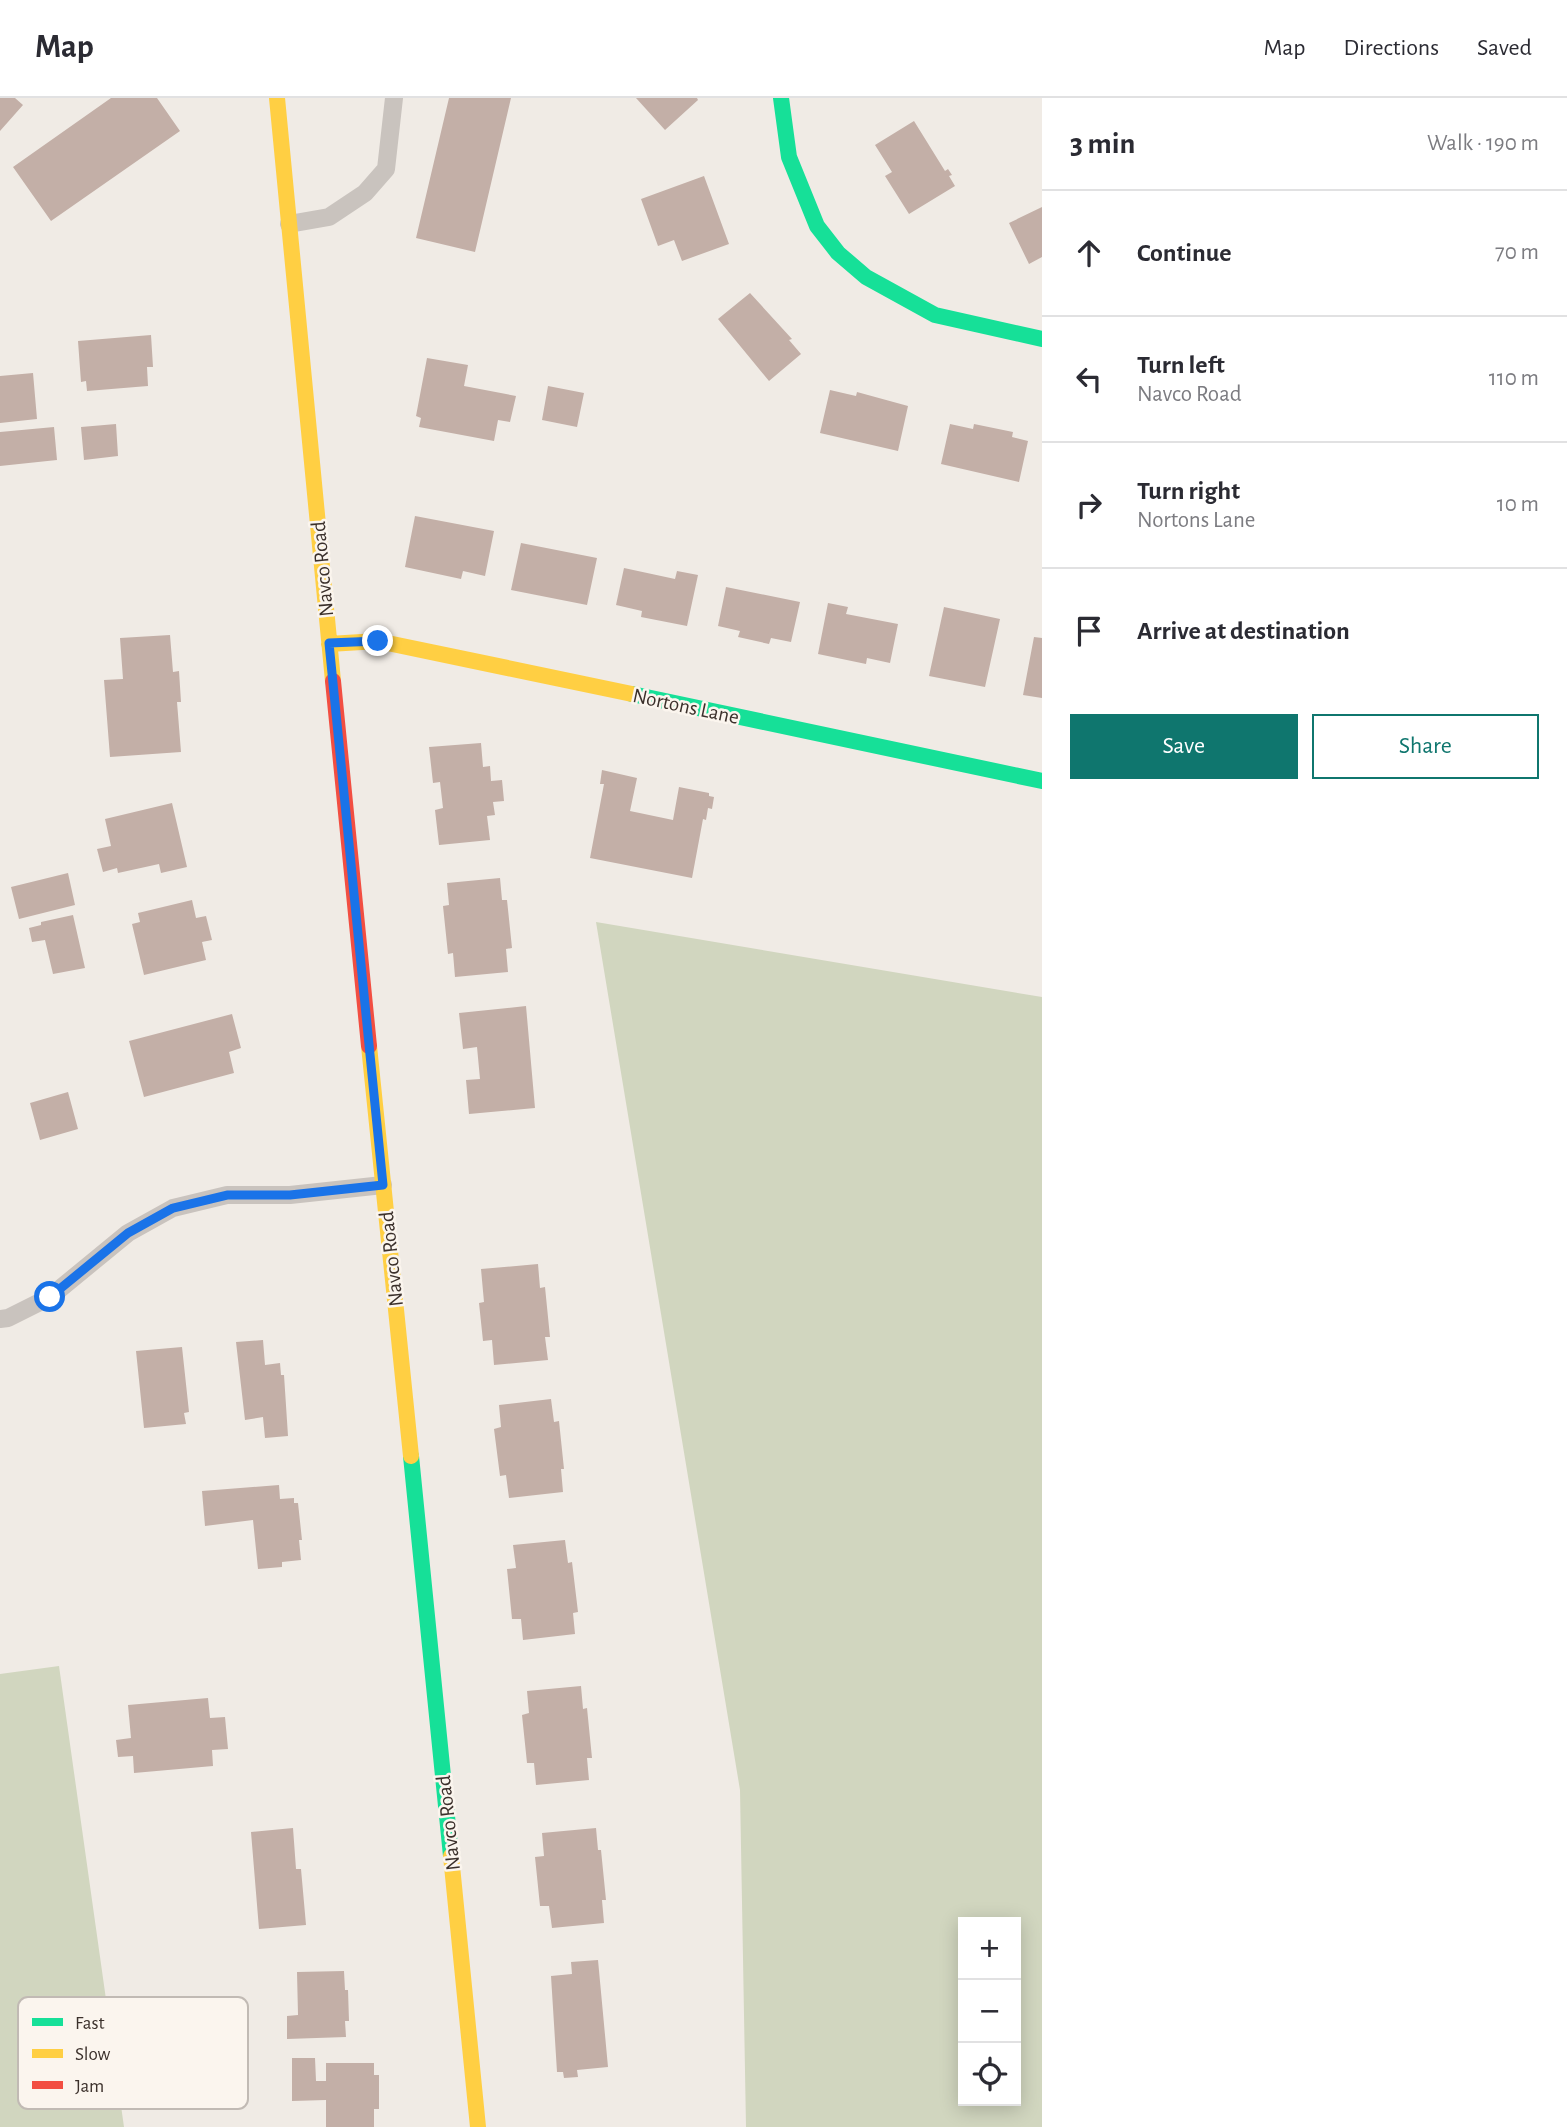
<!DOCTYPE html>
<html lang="en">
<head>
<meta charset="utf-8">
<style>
	:root { --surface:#fff; --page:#f7f7f7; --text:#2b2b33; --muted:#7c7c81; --line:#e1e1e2; --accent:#0f766e }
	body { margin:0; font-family:"Alegreya Sans",sans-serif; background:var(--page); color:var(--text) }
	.controls { position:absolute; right:21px; bottom:21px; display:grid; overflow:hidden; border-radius:0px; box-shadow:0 4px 18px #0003 }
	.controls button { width:63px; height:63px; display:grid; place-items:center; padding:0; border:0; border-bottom:2px solid var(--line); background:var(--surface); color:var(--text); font:35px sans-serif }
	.stop { position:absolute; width:21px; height:21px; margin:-16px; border:5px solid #1a73e8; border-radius:50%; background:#fff }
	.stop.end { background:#1a73e8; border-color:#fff; box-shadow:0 2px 7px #0008 }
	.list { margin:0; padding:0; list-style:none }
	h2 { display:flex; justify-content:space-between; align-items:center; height:91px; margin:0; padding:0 28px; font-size:30px }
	h2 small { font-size:23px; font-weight:400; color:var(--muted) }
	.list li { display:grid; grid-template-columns:46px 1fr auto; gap:21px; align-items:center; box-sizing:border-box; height:126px; padding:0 28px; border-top:2px solid var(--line) }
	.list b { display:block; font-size:26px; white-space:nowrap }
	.list p { margin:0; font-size:23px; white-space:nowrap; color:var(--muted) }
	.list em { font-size:23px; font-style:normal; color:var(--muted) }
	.actions { display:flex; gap:14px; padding:21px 28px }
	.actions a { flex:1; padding:16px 0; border:2px solid var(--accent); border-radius:0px; text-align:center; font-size:24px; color:var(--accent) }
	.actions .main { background:var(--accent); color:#fff }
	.icon { flex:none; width:38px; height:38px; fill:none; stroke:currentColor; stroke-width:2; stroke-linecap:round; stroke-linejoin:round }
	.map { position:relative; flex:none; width:1042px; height:2029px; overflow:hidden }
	header { display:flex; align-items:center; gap:42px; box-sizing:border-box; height:98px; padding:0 35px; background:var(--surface); border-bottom:2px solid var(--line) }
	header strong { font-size:33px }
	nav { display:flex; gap:38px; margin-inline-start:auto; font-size:24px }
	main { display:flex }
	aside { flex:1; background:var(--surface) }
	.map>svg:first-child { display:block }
	.green { fill:#d1d6bf; fill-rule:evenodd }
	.building { fill:#c3afa7 }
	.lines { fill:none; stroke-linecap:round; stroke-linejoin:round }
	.lane { stroke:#c9c3be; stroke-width:18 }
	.fast { stroke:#16e098; stroke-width:16 }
	.slow { stroke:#ffcf43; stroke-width:16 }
	.jam { stroke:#f24e42; stroke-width:16 }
	.route { stroke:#1a73e8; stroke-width:9 }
	.labels { text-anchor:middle; stroke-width:5; stroke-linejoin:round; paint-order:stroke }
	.street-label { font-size:21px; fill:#3b302b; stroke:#fbf5ee }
	.key { fill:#fbf5ee; stroke:#c1bab4; stroke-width:2 }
	.key-label { font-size:19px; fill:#3b302b }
</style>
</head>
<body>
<header>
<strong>Map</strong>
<nav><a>Map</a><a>Directions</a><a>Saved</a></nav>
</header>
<main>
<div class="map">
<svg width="1042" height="2029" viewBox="0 0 1042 2029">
	<rect width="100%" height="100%" fill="#f0ebe5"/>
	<path class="green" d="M 596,824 L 1042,899 L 1042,2029 L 746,2029 L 740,1692 ZM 1016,1824 L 1016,2003 L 963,2003 L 963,1824 Z
		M 59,1568 L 124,2029 L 0,2029 L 0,1576 Z"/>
	<path class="building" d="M 0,0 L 15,0 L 23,7 L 0,33 Z
		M 111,0 L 157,0 L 180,33 L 51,123 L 13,69 Z
		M 449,0 L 511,0 L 475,154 L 416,140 Z
		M 636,0 L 697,0 L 698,2 L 665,32 Z
		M 914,23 L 945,73 L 948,71 L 952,77 L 949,78 L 955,88 L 909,116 L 885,78 L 892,74 L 875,47 Z
		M 704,78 L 729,146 L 682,163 L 674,142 L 658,148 L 641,101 Z
		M 1042,109 L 1042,159 L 1029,166 L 1009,125 Z
		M 750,195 L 792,241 L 789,242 L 801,256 L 769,283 L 718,221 Z
		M 151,237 L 153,269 L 147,269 L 148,288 L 87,293 L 86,283 L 81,284 L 78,243 Z
		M 427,260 L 468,267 L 464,288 L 516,298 L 510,324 L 498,322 L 494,343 L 419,329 L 421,320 L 416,318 Z
		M 33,275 L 37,321 L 0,325 L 0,278 Z
		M 548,288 L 584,295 L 577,329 L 542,322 Z
		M 830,292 L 856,298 L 857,294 L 908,308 L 898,353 L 820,335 Z
		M 116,326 L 118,358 L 84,362 L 81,329 Z
		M 950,326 L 973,331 L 974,326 L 1013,334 L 1012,339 L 1028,343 L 1019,384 L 941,366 Z
		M 54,329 L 57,362 L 0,368 L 0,334 Z
		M 415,418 L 494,433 L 485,478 L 463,473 L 461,481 L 405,469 Z
		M 521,445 L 597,460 L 587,507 L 511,492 Z
		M 624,470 L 675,481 L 677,473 L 698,477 L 687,528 L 641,519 L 642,513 L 616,507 Z
		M 726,489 L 800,504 L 791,544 L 771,540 L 769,546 L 738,539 L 740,533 L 718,528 Z
		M 828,505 L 848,509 L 846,516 L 898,526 L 890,565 L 867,560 L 866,566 L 818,556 Z
		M 944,509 L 1000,521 L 985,589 L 929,578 Z
		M 170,537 L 173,574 L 179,573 L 181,604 L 177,604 L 181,654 L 110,659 L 104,582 L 123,581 L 120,540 Z
		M 1034,539 L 1042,540 L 1042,600 L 1023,597 Z
		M 481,645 L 483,669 L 490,668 L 491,683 L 502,682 L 504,703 L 493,704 L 495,717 L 487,718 L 490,742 L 439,747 L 435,712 L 443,710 L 440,684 L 433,685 L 429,649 Z
		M 602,672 L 637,680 L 630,713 L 673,722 L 679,689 L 709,695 L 709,698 L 714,699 L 712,711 L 708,710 L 706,722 L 703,721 L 692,780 L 590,760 L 604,686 L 600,686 Z
		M 172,705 L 187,769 L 161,775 L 159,766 L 118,775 L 117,770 L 103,774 L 97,751 L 111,748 L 105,721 Z
		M 68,775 L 75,807 L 19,821 L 11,789 Z
		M 500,780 L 502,802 L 507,802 L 512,850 L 506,851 L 508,874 L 455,879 L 453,855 L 448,856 L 443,808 L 449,807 L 447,785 Z
		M 192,802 L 196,820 L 206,818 L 212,842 L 202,844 L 206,862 L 144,877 L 132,826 L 140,824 L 138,815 Z
		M 73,817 L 85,870 L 53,876 L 45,842 L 32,844 L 29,830 L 41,827 L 41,824 Z
		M 526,908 L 535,1010 L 469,1016 L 466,982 L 480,981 L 477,949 L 463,951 L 459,915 Z
		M 232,916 L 241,950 L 229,954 L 234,975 L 144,999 L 129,943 Z
		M 68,994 L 78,1031 L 40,1042 L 30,1005 Z
		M 538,1166 L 540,1190 L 545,1189 L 550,1239 L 545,1239 L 548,1262 L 494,1267 L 492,1242 L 483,1243 L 479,1205 L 484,1204 L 481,1171 Z
		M 263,1242 L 265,1267 L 280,1265 L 281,1277 L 284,1277 L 288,1338 L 265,1340 L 263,1319 L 245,1322 L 236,1244 Z
		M 182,1249 L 189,1314 L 184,1315 L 186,1326 L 144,1330 L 136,1253 Z
		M 551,1301 L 554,1324 L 559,1323 L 564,1371 L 561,1371 L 563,1394 L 509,1400 L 506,1377 L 500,1378 L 494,1331 L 501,1329 L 499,1307 Z
		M 279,1387 L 280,1401 L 294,1400 L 294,1405 L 298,1405 L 302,1442 L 299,1442 L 301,1462 L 282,1464 L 282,1469 L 258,1471 L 253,1422 L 205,1428 L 202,1393 Z
		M 565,1442 L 568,1465 L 572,1464 L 578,1514 L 573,1515 L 575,1536 L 523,1542 L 521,1521 L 512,1521 L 507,1471 L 516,1470 L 513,1447 Z
		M 581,1588 L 583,1611 L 587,1610 L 592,1660 L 587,1660 L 589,1682 L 536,1687 L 534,1665 L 527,1665 L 522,1617 L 529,1615 L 527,1593 Z
		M 208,1600 L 210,1620 L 225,1619 L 228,1651 L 212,1652 L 213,1668 L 134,1675 L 133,1658 L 118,1659 L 116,1642 L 131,1640 L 128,1607 Z
		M 293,1730 L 296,1771 L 301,1771 L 306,1827 L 259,1831 L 251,1734 Z
		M 596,1730 L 598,1752 L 601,1752 L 606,1802 L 602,1802 L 604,1825 L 552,1830 L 549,1808 L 540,1808 L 535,1759 L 544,1758 L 542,1735 Z
		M 598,1862 L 608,1969 L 577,1972 L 578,1979 L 564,1980 L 563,1974 L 557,1974 L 551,1878 L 572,1876 L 571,1864 Z
		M 344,1873 L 345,1892 L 348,1892 L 349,1923 L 345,1923 L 346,1939 L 287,1941 L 287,1918 L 298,1917 L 297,1874 Z
		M 292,1960 L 315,1960 L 316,1983 L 326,1983 L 326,1965 L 374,1965 L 374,1977 L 379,1977 L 379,2011 L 374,2011 L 374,2029 L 326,2029 L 326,2002 L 292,2003 Z"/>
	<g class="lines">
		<path class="lane" d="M 289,126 L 329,119 L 365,95 L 386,71 L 394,0
			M 0,1221 L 8,1220 L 50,1199 L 128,1135 L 173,1110 L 227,1097 L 290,1097 L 383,1087"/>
		<path class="fast" d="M 781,0 L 789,59 L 817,128 L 838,155 L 866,179 L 935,217 L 1042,241
			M 632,596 L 1042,683
			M 411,1358 L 451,1758"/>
		<path class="slow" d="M 277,0 L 333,583
			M 329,546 L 378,543 L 632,596
			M 369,948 L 411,1358
			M 451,1758 L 478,2029"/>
		<path class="jam" d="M 333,583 L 369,948"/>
	</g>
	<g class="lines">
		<path class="route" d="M 50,1199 L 128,1135 L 173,1110 L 227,1097 L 290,1097 L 383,1087 L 329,545 L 378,543"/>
	</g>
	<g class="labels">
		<g class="street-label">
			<text transform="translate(322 471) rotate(-95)" y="7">Navco Road</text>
			<text transform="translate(686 608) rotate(12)" y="7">Nortons Lane</text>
			<text transform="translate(391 1161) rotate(-96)" y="7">Navco Road</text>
			<text transform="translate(448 1725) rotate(-96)" y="7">Navco Road</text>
		</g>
	</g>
	<rect x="18" y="1899" width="230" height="112" rx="10" class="key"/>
	<rect x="32" y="1920" width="31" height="8" fill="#16e098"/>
	<rect x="32" y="1951" width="31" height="9" fill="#ffcf43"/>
	<rect x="32" y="1983" width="31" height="8" fill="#f24e42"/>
	<g class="key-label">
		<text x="75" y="1931">Fast</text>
		<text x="75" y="1962">Slow</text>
		<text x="75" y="1994">Jam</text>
	</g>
</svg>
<div class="controls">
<button>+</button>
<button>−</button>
<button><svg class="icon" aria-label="locate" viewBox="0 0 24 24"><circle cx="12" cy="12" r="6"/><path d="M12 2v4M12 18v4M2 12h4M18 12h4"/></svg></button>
</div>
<div class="stop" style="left:50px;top:1199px"></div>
<div class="stop end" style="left:378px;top:543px"></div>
</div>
<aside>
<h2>3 min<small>Walk · 190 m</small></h2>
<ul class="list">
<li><svg class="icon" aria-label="ahead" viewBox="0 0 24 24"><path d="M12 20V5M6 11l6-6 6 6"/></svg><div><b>Continue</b></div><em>70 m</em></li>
<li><svg class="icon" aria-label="left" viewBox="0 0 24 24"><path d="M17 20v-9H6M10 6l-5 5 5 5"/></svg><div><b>Turn left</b><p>Navco Road</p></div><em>110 m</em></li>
<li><svg class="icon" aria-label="right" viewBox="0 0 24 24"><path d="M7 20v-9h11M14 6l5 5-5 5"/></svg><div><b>Turn right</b><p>Nortons Lane</p></div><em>10 m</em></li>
<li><svg class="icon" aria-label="arrive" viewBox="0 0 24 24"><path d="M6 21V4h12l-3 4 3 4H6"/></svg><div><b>Arrive at destination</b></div></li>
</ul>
<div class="actions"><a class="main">Save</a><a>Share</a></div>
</aside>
</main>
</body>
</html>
